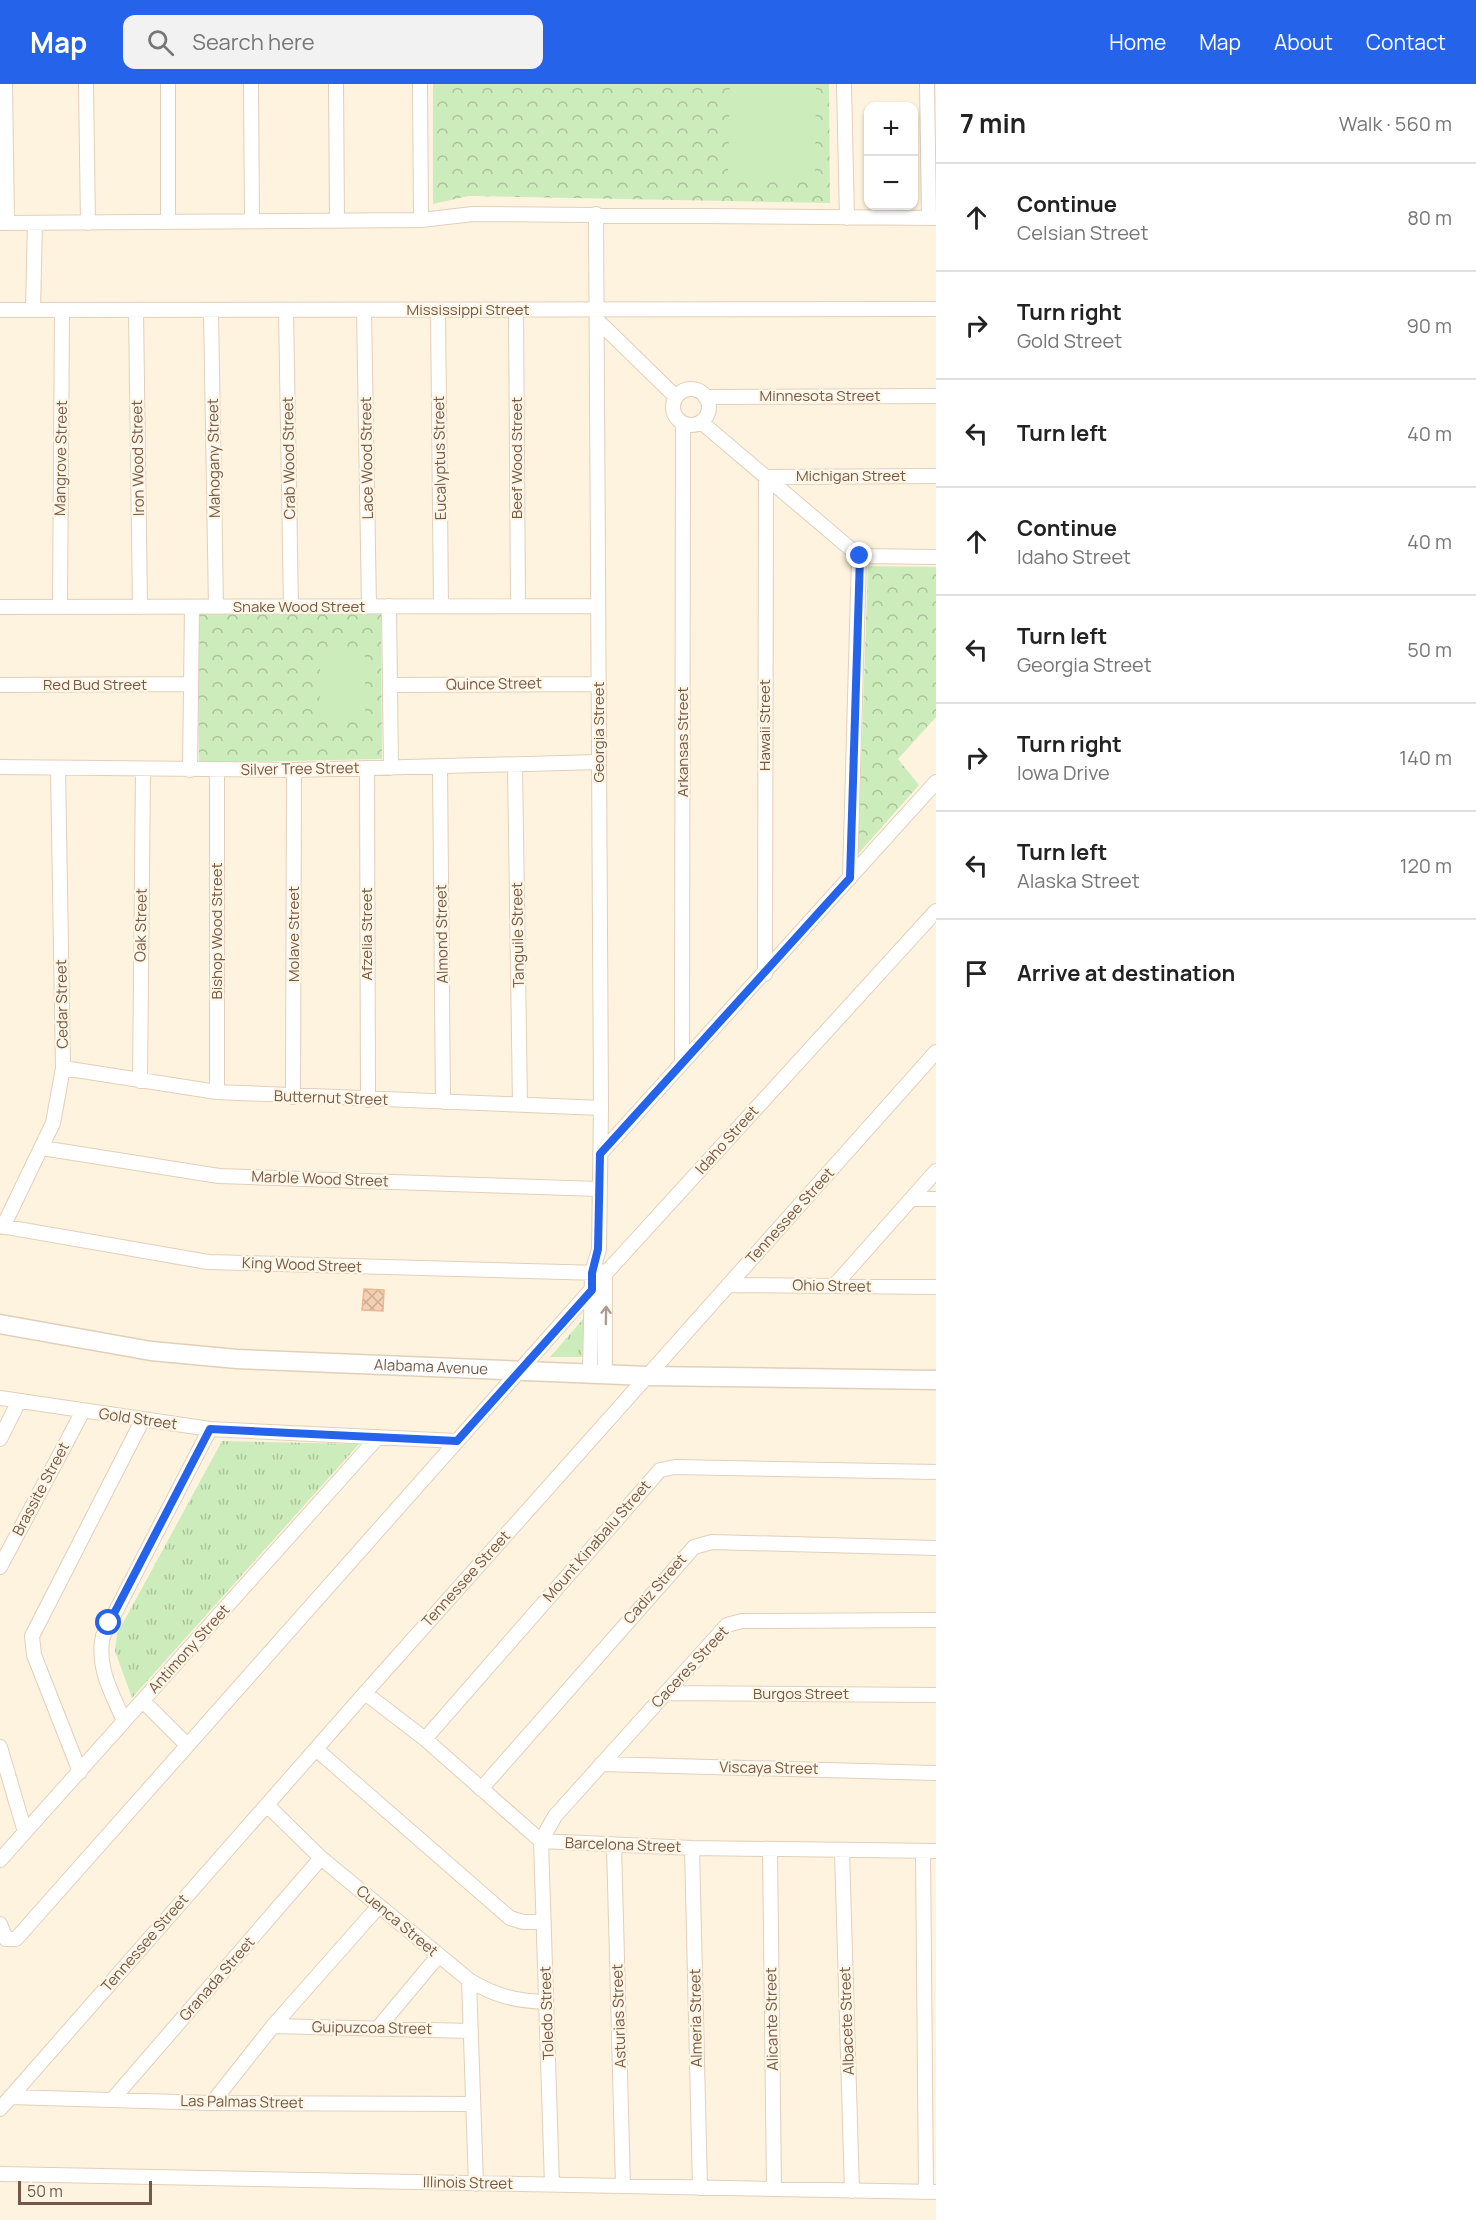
<!DOCTYPE html>
<html lang="en">
<head>
<meta charset="utf-8">
<style>
	:root { --surface:#fff; --page:#f2f2f2; --text:#222; --muted:#767676; --line:#e0e0e0; --accent:#2563eb }
	body { margin:0; font-family:Manrope,sans-serif; background:var(--page); color:var(--text) }
	.controls { position:absolute; right:18px; top:18px; display:grid; overflow:hidden; border-radius:12px; box-shadow:0 2px 4px #0004 }
	.controls button { width:54px; height:54px; display:grid; place-items:center; padding:0; border:0; border-bottom:2px solid var(--line); background:var(--surface); color:var(--text); font:30px sans-serif }
	.scale { position:absolute; left:18px; bottom:15px; width:134px; box-sizing:border-box; padding-left:6px; border:3px solid #755845; border-top:0; font-size:16px; line-height:21px; white-space:nowrap; color:#755845; -webkit-text-stroke:4px #fff6e6; paint-order:stroke }
	.stop { position:absolute; width:18px; height:18px; margin:-14px; border:4px solid #2563eb; border-radius:50%; background:#fff }
	.stop.end { background:#2563eb; border-color:#fff; box-shadow:0 2px 6px #0008 }
	.list { margin:0; padding:0; list-style:none }
	h2 { display:flex; justify-content:space-between; align-items:center; height:78px; margin:0; padding:0 24px; font-size:26px }
	h2 small { font-size:20px; font-weight:400; color:var(--muted) }
	.list li { display:grid; grid-template-columns:39px 1fr auto; gap:18px; align-items:center; box-sizing:border-box; height:108px; padding:0 24px; border-top:2px solid var(--line) }
	.list b { display:block; font-size:22px; white-space:nowrap }
	.list p { margin:0; font-size:20px; white-space:nowrap; color:var(--muted) }
	.list em { font-size:20px; font-style:normal; color:var(--muted) }
	.icon { flex:none; width:33px; height:33px; fill:none; stroke:currentColor; stroke-width:2; stroke-linecap:round; stroke-linejoin:round }
	.map { position:relative; flex:none; width:936px; height:2136px; overflow:hidden }
	header { display:flex; align-items:center; gap:36px; box-sizing:border-box; height:84px; padding:0 30px; background:var(--accent); color:#fff }
	header strong { font-size:28px }
	nav { display:flex; gap:33px; margin-inline-start:auto; font-size:21px }
	.search { width:420px; height:54px; background:var(--page); display:flex; align-items:center; gap:15px; box-sizing:border-box; padding:0 21px; border-radius:12px; color:var(--muted); font-size:22px }
	main { display:flex }
	aside { flex:1; background:var(--surface) }
	.map>svg:first-child { display:block }
	.grass { fill:url(#grass-tufts) }
	.park { fill:url(#park-crowns) }
	.pitch { fill:#cdecbc }
	.building { fill:url(#building-cross-hatch); stroke:#e9b893; stroke-width:1.5 }
	.lines { fill:none; stroke-linecap:round; stroke-linejoin:round }
	.minor-casing { stroke:#e2cfba; stroke-width:16 }
	.tertiary-casing { stroke:#e2cfba; stroke-width:21 }
	.minor { stroke:#fff; stroke-width:14 }
	.tertiary { stroke:#fff; stroke-width:18 }
	.oneway { stroke:#ac9b8f }
	.route { stroke:#2563eb; stroke-width:8 }
	.labels { text-anchor:middle; stroke-width:4.5; stroke-linejoin:round; paint-order:stroke }
	.street-label { font-size:15px; fill:#755845; stroke:#fff6e6 }
</style>
</head>
<body>
<header>
<strong>Map</strong>
<div class="search"><svg class="icon" aria-label="search" viewBox="0 0 24 24"><circle cx="10" cy="10" r="6"/><path d="M15 15l6 6"/></svg>Search here</div>
<nav><a>Home</a><a>Map</a><a>About</a><a>Contact</a></nav>
</header>
<main>
<div class="map">
<svg width="936" height="2136" viewBox="0 0 936 2136">
	<defs>
		<pattern id="grass-tufts" width="24" height="20" patternUnits="userSpaceOnUse" patternTransform="scale(1.5)"><rect width="24" height="20" fill="#cdecbc"/><path d="M3 7l-1-3M5 7V3M7 7l1-3M15 17l-1-3M17 17v-4M19 17l1-3" fill="none" stroke="#abc29b"/></pattern>
		<pattern id="park-crowns" width="20" height="18" patternUnits="userSpaceOnUse" patternTransform="scale(1.5)"><rect width="20" height="18" fill="#cdecbc"/><path d="M2 6a3 3 0 1 1 6 0M12 15a3 3 0 1 1 6 0" fill="none" stroke="#abc29b"/></pattern>
		<pattern id="building-cross-hatch" width="8" height="8" patternUnits="userSpaceOnUse" patternTransform="scale(1.5)"><rect width="8" height="8" fill="#f5d1b4"/><path d="M0 0l8 8M0 8l8-8" fill="none" stroke="#cbac94"/></pattern>
	</defs>
	<rect width="100%" height="100%" fill="#fef3de"/>
	<path class="grass" d="M 584,1234 L 582,1273 L 550,1273 Z
		M 222,1357 L 359,1360 L 132,1614 L 115,1567 L 117,1550 Z"/>
	<path class="park" d="M 433,0 L 829,0 L 830,119 L 468,112 L 433,120 Z
		M 868,482 L 936,483 L 936,633 L 898,675 L 919,701 L 858,770 Z
		M 381,529 L 382,675 L 199,679 L 197,530 Z"/>
	<path class="pitch" d="M 730,0 L 816,0 L 815,94 L 728,92 Z
		M 320,563 L 365,563 L 365,638 L 320,637 Z"/>
	<path class="building" d="M 364,1205 L 384,1206 L 383,1227 L 362,1226 Z"/>
	<g class="lines">
		<g class="minor-casing">
			<path id="minor" d="M 5,0 L 7,139
				M 86,0 L 88,139
				M 168,0 L 168,138
				M 251,0 L 252,137
				M 336,0 L 337,136
				M 420,0 L 421,136
				M 844,0 L 847,134
				M 927,0 L 929,134
				M 0,139 L 421,136 L 473,130 L 936,134
				M 0,226 L 936,225
				M 33,226 L 35,139
				M 136,226 L 140,523
				M 211,226 L 216,523
				M 286,226 L 291,523
				M 364,226 L 369,522
				M 438,226 L 441,522
				M 516,226 L 518,522
				M 597,236 L 676,313
				M673 323a18 18 0 1 1 36 0a18 18 0 1 1-36 0Z
				M 705,313 L 936,312
				M 701,338 L 859,472
				M 859,472 L 936,473
				M 389,522 L 391,684
				M 0,523 L 598,522
				M 60,523 L 62,226
				M 0,601 L 191,600
				M 390,601 L 599,600
				M 515,681 L 520,1021
				M 0,683 L 294,686 L 599,678
				M 440,683 L 443,1018
				M 367,684 L 368,1016
				M 190,686 L 192,523
				M 850,794 L 859,472
				M 765,890 L 766,393 L 936,392
				M 682,977 L 683,340
				M 63,984 L 217,1008 L 601,1024
				M 140,997 L 143,686
				M 217,1008 L 217,686
				M 293,1013 L 294,686
				M 42,1064 L 219,1092 L 599,1105
				M 600,1070 L 936,698
				M 911,1115 L 936,1115
				M 0,1142 L 208,1178 L 601,1189
				M 3,1143 L 53,1039 L 63,984 L 58,685
				M 728,1201 L 936,1203
				M 834,1202 L 936,1087
				M 590,1289 L 592,1189 L 599,1165 L 601,1024 L 596,130
				M 605,1290 L 605,1187
				M 0,1314 L 210,1345 L 457,1357
				M 0,1355 L 19,1317
				M 0,1483 L 83,1327
				M 365,1609 L 425,1655 L 541,1757 L 692,1764 L 936,1767
				M 666,1609 L 936,1611
				M 143,1617 L 187,1661
				M 124,1637 C 112,1609 96,1583 103,1552 L 210,1345
				M 425,1655 L 660,1386 L 675,1383 L 936,1388
				M 0,1663 L 25,1748
				M 317,1666 L 510,1834 L 523,1838 L 544,1838
				M 601,1680 L 936,1689
				M 80,1688 L 34,1571 L 32,1552 L 142,1337
				M 481,1705 L 694,1463 L 712,1458 L 936,1464
				M 267,1721 L 321,1774 L 469,1896 C 495,1912 516,1917 546,1918
				M 614,1761 L 623,2102
				M 692,1764 L 700,2104
				M 770,1765 L 774,2105
				M 842,1767 L 852,2107
				M 923,1767 L 926,2108
				M 0,1776 L 378,1353
				M 0,1840 L 6,1855 L 16,1855 L 606,1189 L 936,827
				M 469,1896 L 476,2100
				M 273,1942 L 471,1947
				M 378,1944 L 439,1871
				M 10,2013 L 212,2019 L 473,2020
				M 112,2016 L 321,1774
				M 212,2019 L 273,1942 L 379,1822
				M 0,2025 L 365,1609 L 936,968
				M 0,2090 L 936,2108
				M 552,2101 L 541,1757 L 555,1732 L 727,1541 L 742,1537 L 936,1536"/>
		</g>
		<g class="tertiary-casing">
			<g id="tertiary">
				<path id="s1" d="M 0,1240 L 151,1267 L 237,1275 L 647,1292 L 936,1296"/>
			</g>
		</g>
		<use href="#minor" class="minor"/>
		<use href="#tertiary" class="tertiary"/>
	</g>
	<defs><path id="oneway-shaft" d="M-6 0H5M1.5-3L5.5 0L1.5 3" fill="none" stroke-width="1.6" stroke-linecap="round" stroke-linejoin="round" transform="scale(1.5)"/></defs>
	<use class="oneway" href="#oneway-shaft" transform="translate(606 1231) rotate(-89)"/>
	<g class="lines">
		<path class="route" d="M 109,1539 L 210,1345 L 457,1357 L 592,1206 L 592,1189 L 598,1165 L 600,1070 L 850,794 L 860,472"/>
	</g>
	<g class="labels">
		<g class="street-label">
			<text x="468" y="231">Mississippi Street</text>
			<text x="820" y="317">Minnesota Street</text>
			<text transform="translate(61 374) rotate(-89)" y="5">Mangrove Street</text>
			<text transform="translate(138 374) rotate(-91)" y="5">Iron Wood Street</text>
			<text transform="translate(214 374) rotate(-91)" y="5">Mahogany Street</text>
			<text transform="translate(289 374) rotate(-91)" y="5">Crab Wood Street</text>
			<text transform="translate(367 374) rotate(-91)" y="5">Lace Wood Street</text>
			<text transform="translate(440 374) rotate(-91)" y="5">Eucalyptus Street</text>
			<text transform="translate(517 374) rotate(-90)" y="5">Beef Wood Street</text>
			<text x="851" y="397">Michigan Street</text>
			<text x="299" y="528">Snake Wood Street</text>
			<text transform="translate(494 600) rotate(-1)" y="5">Quince Street</text>
			<text x="95" y="606">Red Bud Street</text>
			<text transform="translate(765 641) rotate(-90)" y="5">Hawaii Street</text>
			<text transform="translate(599 648) rotate(-90)" y="5">Georgia Street</text>
			<text transform="translate(683 658) rotate(-90)" y="5">Arkansas Street</text>
			<text transform="translate(300 685) rotate(-1)" y="5">Silver Tree Street</text>
			<text transform="translate(141 841) rotate(-89)" y="5">Oak Street</text>
			<text transform="translate(217 847) rotate(-90)" y="5">Bishop Wood Street</text>
			<text transform="translate(294 850) rotate(-90)" y="5">Molave Street</text>
			<text transform="translate(367 850) rotate(-90)" y="5">Afzelia Street</text>
			<text transform="translate(442 850) rotate(-91)" y="5">Almond Street</text>
			<text transform="translate(518 851) rotate(-91)" y="5">Tanguile Street</text>
			<text transform="translate(62 920) rotate(-91)" y="5">Cedar Street</text>
			<text transform="translate(331 1014) rotate(2)" y="5">Butternut Street</text>
			<text transform="translate(727 1056) rotate(-48)" y="5">Idaho Street</text>
			<text transform="translate(320 1095) rotate(2)" y="5">Marble Wood Street</text>
			<text transform="translate(790 1132) rotate(-48)" y="5">Tennessee Street</text>
			<text transform="translate(302 1181) rotate(2)" y="5">King Wood Street</text>
			<text transform="translate(832 1202) rotate(1)" y="5">Ohio Street</text>
			<text dy="5" stroke="none"><textPath href="#s1" startOffset="434">Alabama Avenue</textPath></text>
			<text transform="translate(138 1335) rotate(8)" y="5">Gold Street</text>
			<text transform="translate(41 1405) rotate(-62)" y="5">Brassite Street</text>
			<text transform="translate(597 1457) rotate(-49)" y="5">Mount Kinabalu Street</text>
			<text transform="translate(466 1495) rotate(-48)" y="5">Tennessee Street</text>
			<text transform="translate(655 1505) rotate(-49)" y="5">Cadiz Street</text>
			<text transform="translate(189 1565) rotate(-48)" y="5">Antimony Street</text>
			<text transform="translate(690 1583) rotate(-47)" y="5">Caceres Street</text>
			<text x="801" y="1615">Burgos Street</text>
			<text transform="translate(769 1684) rotate(1)" y="5">Viscaya Street</text>
			<text transform="translate(623 1761) rotate(2)" y="5">Barcelona Street</text>
			<text transform="translate(397 1837) rotate(40)" y="5">Cuenca Street</text>
			<text transform="translate(145 1859) rotate(-49)" y="5">Tennessee Street</text>
			<text transform="translate(217 1895) rotate(-49)" y="5">Granada Street</text>
			<text transform="translate(547 1929) rotate(-92)" y="5">Toledo Street</text>
			<text transform="translate(619 1932) rotate(-92)" y="5">Asturias Street</text>
			<text transform="translate(696 1934) rotate(-91)" y="5">Almeria Street</text>
			<text transform="translate(772 1935) rotate(-91)" y="5">Alicante Street</text>
			<text transform="translate(847 1937) rotate(-92)" y="5">Albacete Street</text>
			<text transform="translate(372 1944) rotate(1)" y="5">Guipuzcoa Street</text>
			<text transform="translate(242 2018) rotate(1)" y="5">Las Palmas Street</text>
			<text transform="translate(468 2099) rotate(1)" y="5">Illinois Street</text>
		</g>
	</g>
</svg>
<div class="controls">
<button>+</button>
<button>−</button>
</div>
<div class="scale">50 m</div>
<div class="stop" style="left:109px;top:1539px"></div>
<div class="stop end" style="left:860px;top:472px"></div>
</div>
<aside>
<h2>7 min<small>Walk · 560 m</small></h2>
<ul class="list">
<li><svg class="icon" aria-label="ahead" viewBox="0 0 24 24"><path d="M12 20V5M6 11l6-6 6 6"/></svg><div><b>Continue</b><p>Celsian Street</p></div><em>80 m</em></li>
<li><svg class="icon" aria-label="right" viewBox="0 0 24 24"><path d="M7 20v-9h11M14 6l5 5-5 5"/></svg><div><b>Turn right</b><p>Gold Street</p></div><em>90 m</em></li>
<li><svg class="icon" aria-label="left" viewBox="0 0 24 24"><path d="M17 20v-9H6M10 6l-5 5 5 5"/></svg><div><b>Turn left</b></div><em>40 m</em></li>
<li><svg class="icon" aria-label="ahead" viewBox="0 0 24 24"><path d="M12 20V5M6 11l6-6 6 6"/></svg><div><b>Continue</b><p>Idaho Street</p></div><em>40 m</em></li>
<li><svg class="icon" aria-label="left" viewBox="0 0 24 24"><path d="M17 20v-9H6M10 6l-5 5 5 5"/></svg><div><b>Turn left</b><p>Georgia Street</p></div><em>50 m</em></li>
<li><svg class="icon" aria-label="right" viewBox="0 0 24 24"><path d="M7 20v-9h11M14 6l5 5-5 5"/></svg><div><b>Turn right</b><p>Iowa Drive</p></div><em>140 m</em></li>
<li><svg class="icon" aria-label="left" viewBox="0 0 24 24"><path d="M17 20v-9H6M10 6l-5 5 5 5"/></svg><div><b>Turn left</b><p>Alaska Street</p></div><em>120 m</em></li>
<li><svg class="icon" aria-label="arrive" viewBox="0 0 24 24"><path d="M6 21V4h12l-3 4 3 4H6"/></svg><div><b>Arrive at destination</b></div></li>
</ul>
</aside>
</main>
</body>
</html>
